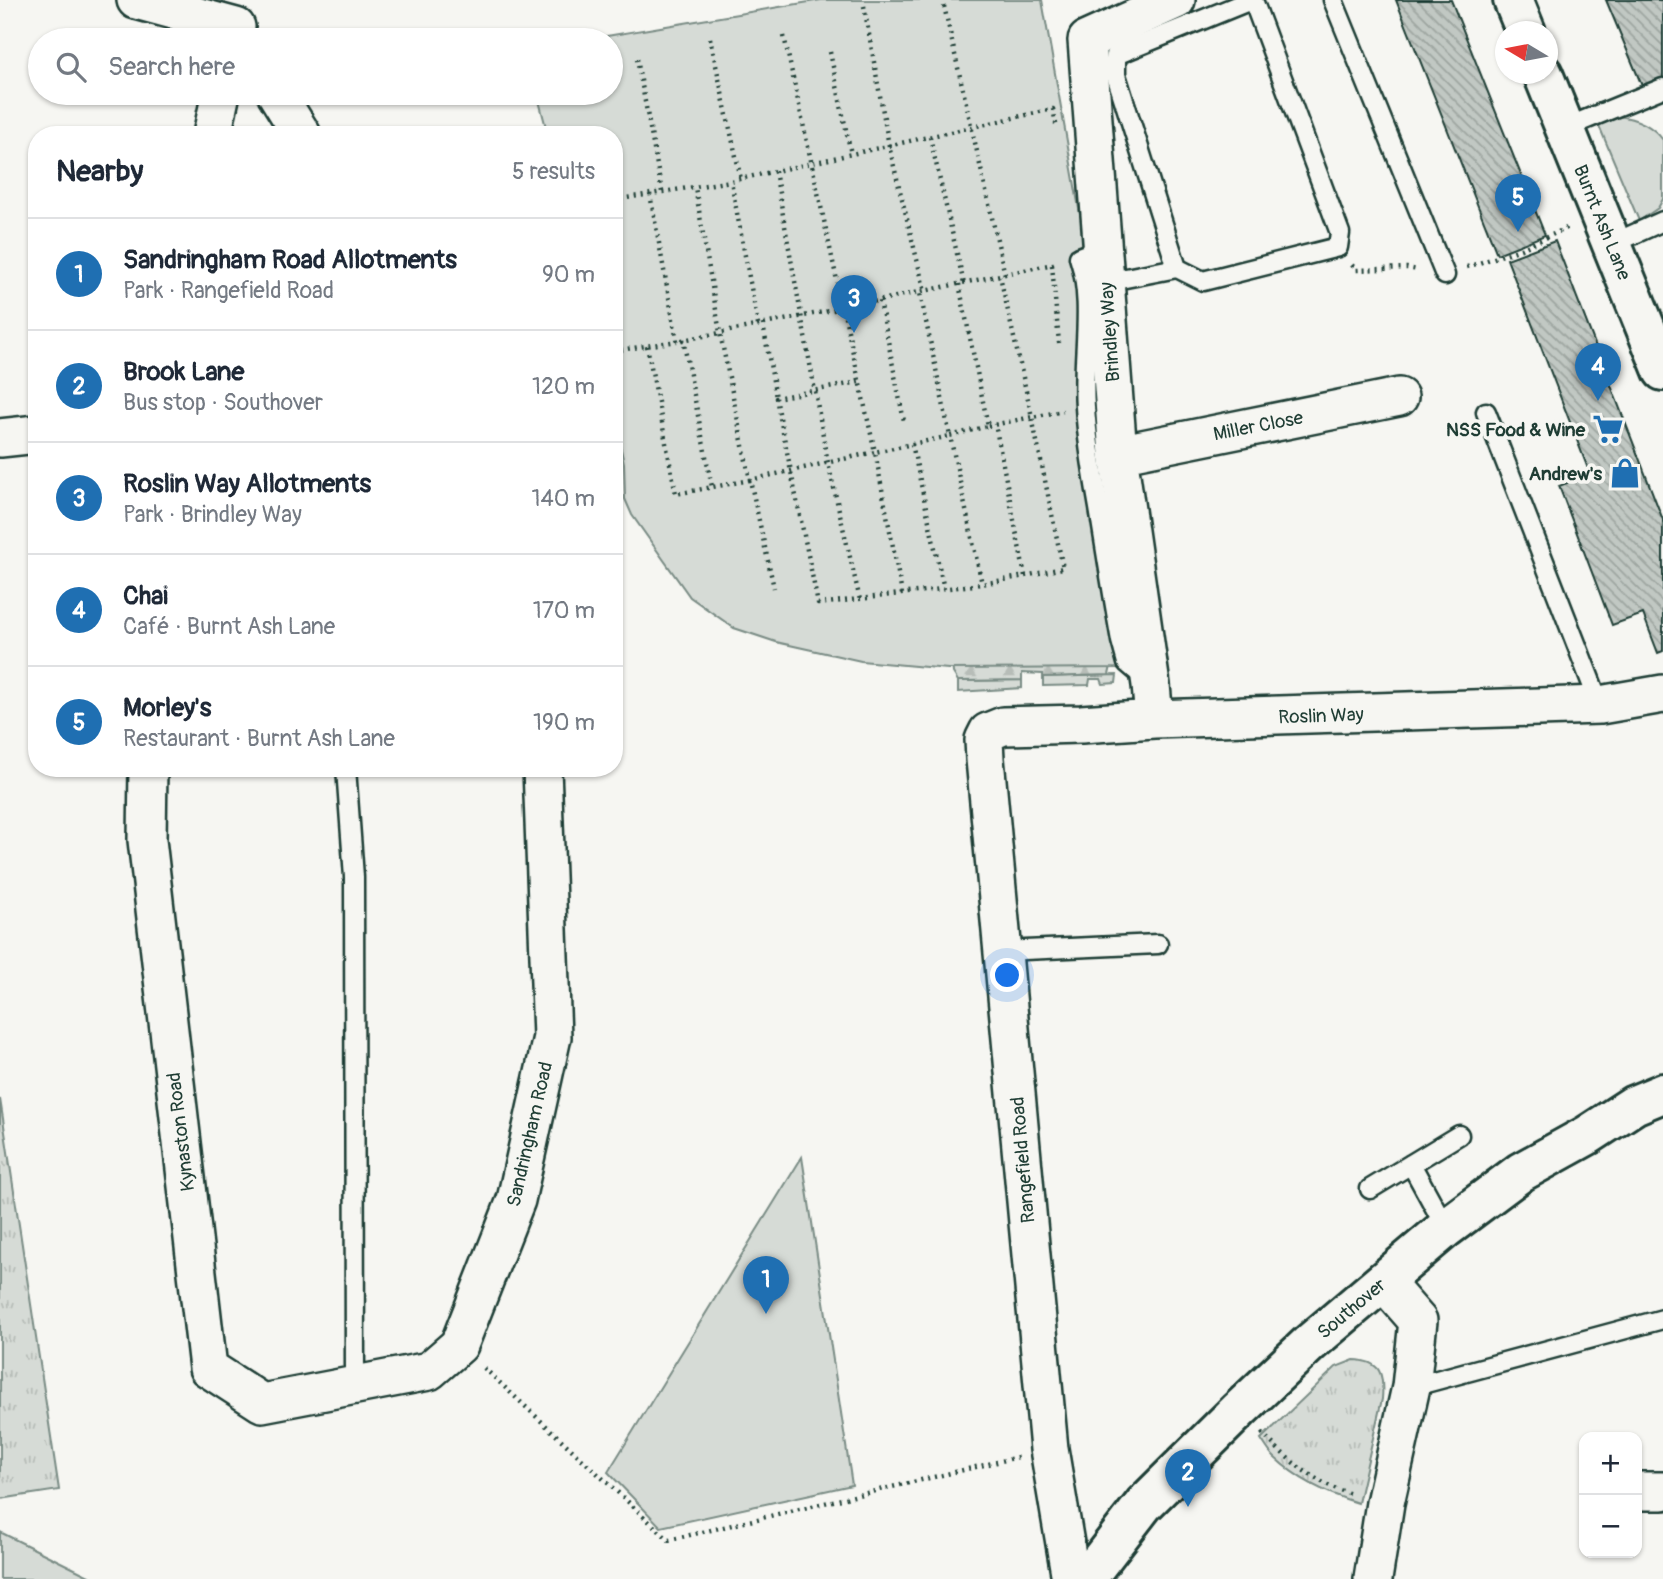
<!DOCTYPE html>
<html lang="en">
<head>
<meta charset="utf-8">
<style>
	:root { --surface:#fff; --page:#f2f2f3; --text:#1f2937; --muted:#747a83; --line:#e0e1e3; --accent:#1f6fb2 }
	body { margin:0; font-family:Pangolin,sans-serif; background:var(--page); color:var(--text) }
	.controls { position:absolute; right:21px; bottom:21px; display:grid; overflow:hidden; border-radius:14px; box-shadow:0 2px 5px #0004 }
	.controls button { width:63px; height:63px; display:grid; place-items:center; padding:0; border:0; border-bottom:2px solid var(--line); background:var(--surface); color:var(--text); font:35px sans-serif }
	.compass { position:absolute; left:1495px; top:21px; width:63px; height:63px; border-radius:50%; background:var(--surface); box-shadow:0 2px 5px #0004; rotate:280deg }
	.you { position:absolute; left:1008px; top:976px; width:24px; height:24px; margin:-18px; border:5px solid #fff; border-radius:50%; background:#1a73e8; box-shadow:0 0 0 10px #1a73e833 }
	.badge { display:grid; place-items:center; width:46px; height:46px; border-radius:50%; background:var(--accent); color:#fff; font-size:23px; font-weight:700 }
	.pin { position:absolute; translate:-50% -58px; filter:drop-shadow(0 2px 4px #0008) }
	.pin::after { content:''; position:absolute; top:37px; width:24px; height:21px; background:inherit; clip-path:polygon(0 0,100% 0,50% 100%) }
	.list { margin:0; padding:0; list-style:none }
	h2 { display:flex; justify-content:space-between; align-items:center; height:91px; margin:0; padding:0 28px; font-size:30px }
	h2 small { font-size:23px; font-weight:400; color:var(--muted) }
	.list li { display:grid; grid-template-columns:46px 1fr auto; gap:21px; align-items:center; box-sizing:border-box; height:112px; padding:0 28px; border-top:2px solid var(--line) }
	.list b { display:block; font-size:26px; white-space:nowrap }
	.list p { margin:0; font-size:23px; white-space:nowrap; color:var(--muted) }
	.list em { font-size:23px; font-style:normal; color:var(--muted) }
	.icon { flex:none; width:38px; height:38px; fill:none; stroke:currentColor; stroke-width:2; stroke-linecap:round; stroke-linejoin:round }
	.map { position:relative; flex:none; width:1663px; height:1579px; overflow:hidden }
	.search { position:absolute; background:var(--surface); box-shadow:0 2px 5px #0004; left:28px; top:28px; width:595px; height:77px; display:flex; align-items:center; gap:18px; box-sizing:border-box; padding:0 24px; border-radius:38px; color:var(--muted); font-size:26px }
	.panel { position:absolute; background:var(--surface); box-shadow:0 2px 5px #0004; left:28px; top:126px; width:595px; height:651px; border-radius:28px }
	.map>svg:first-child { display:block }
	.grass { fill:url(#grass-tufts); stroke:#7a8c85; stroke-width:2 }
	.forest { fill:url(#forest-firs); stroke:#7a8c85; stroke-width:2 }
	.garden { fill:#d6dbd6; stroke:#7a8c85; stroke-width:2 }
	.building { fill:url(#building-back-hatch); stroke:#1f3d34; stroke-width:2 }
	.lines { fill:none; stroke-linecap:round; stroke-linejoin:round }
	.service-casing { stroke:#1f3d34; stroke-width:23 }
	.minor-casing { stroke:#1f3d34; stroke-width:42 }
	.tertiary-casing { stroke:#1f3d34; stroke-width:44 }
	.primary-casing { stroke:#1f3d34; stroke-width:44 }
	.path { stroke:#1f3d34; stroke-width:4.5; stroke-dasharray:2 5; stroke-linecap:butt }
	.service { stroke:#f6f6f2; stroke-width:18 }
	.minor { stroke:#f6f6f2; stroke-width:37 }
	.tertiary { stroke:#f6f6f2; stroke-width:38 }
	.primary { stroke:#f6f6f2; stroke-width:38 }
	.labels { text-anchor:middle; stroke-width:7; stroke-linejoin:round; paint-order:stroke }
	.street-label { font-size:19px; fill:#1f3d34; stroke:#f6f6f2 }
	.poi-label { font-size:19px; font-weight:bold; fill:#1f3d34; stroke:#f6f6f2; text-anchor:end }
</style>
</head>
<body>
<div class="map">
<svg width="1663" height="1579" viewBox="0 0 1663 1579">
	<defs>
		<pattern id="grass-tufts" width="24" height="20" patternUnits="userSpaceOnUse" patternTransform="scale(1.75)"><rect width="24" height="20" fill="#d6dbd6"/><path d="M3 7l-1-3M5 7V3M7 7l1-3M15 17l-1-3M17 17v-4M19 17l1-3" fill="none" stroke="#b7bdb8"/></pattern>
		<pattern id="forest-firs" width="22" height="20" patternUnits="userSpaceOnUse" patternTransform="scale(1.75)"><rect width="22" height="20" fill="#d6dbd6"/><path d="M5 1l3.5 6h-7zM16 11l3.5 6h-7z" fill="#b7bdb8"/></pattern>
		<pattern id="building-back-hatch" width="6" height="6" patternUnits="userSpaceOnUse" patternTransform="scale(1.75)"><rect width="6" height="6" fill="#c1c8c3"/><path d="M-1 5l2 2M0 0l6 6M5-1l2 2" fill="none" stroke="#9ca49f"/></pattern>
	</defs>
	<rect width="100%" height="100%" fill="#f6f6f2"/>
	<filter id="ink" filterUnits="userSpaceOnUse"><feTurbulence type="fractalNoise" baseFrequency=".0143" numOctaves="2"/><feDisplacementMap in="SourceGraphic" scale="14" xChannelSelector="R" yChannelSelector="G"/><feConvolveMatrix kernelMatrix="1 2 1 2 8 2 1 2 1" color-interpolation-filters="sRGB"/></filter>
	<g filter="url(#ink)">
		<path class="grass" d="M 1117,675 L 1116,683 L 1103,684 L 1101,679 L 1090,679 L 1089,685 L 1043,686 L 1043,677 Z
			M 1022,680 L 1022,688 L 958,692 L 958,681 Z
			M 0,1099 L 59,1490 L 0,1499 Z
			M 1354,1360 C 1381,1361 1384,1374 1382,1399 L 1358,1503 C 1328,1494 1298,1480 1274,1457 C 1269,1452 1265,1445 1261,1439 L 1336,1367 Z"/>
		<path class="forest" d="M 1113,657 L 1109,675 L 1043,677 L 1043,674 L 1022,673 L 1022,680 L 958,681 L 953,673 L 952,661 Z"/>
		<path class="garden" d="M 821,0 L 1042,0 L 1087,254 L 1093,277 L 1094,389 L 1102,470 L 1132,658 L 1123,668 L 948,669 L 861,661 L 776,642 L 734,628 L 690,597 L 632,515 L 625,499 L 624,463 L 614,418 L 614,135 L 548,135 L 537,93 L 611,93 L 611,40 L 583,40 Z
			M 1617,116 C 1635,118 1652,125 1663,140 L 1663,199 L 1658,208 L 1639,221 L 1597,121 Z
			M 802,1157 L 852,1485 L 661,1527 L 608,1472 Z
			M 0,1532 L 95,1579 L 0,1579 Z"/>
		<path class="building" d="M 1396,0 L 1451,0 L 1545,235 L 1497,254 Z
			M 1606,0 L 1663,0 L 1663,78 L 1642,86 Z
			M 1555,241 L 1663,520 L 1663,651 L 1658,653 L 1643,614 L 1612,625 L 1559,486 L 1590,474 L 1507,259 Z"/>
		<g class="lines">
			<g class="service-casing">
				<path id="service" d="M 1333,0 L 1445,275
					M 1565,128 L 1663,88
					M 1612,244 L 1663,221
					M 1103,248 L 1079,257 C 1095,305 1081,357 1085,407 C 1087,440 1093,474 1099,508 C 1106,552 1113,596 1121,641 L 1127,663 L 1147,680
					M 1177,268 L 1116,75 L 1116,55 L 1251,0
					M 1105,282 L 1177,268 L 1203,281 L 1338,247 L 1340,233 L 1253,0
					M 1486,412 L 1600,705
					M 346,768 L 354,877 L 355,1385
					M 1003,951 L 1158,944
					M 1411,1164 L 1446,1228
					M 1370,1189 L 1459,1135
					M 1411,1387 L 1663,1319"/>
			</g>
			<g class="minor-casing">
				<path id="minor" d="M 136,0 L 236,27
					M 276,93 L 302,135
					M 212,135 L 221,93
					M 0,438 L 37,434
					M 1118,454 L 1399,397
					M 1154,719 L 1151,685 L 1118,454 L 1087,40 L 1176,0
					M 148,768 L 147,840 L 208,1368 L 262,1403 L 429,1371 L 459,1345 L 516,1200 L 552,1037 L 542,768
					M 1642,1491 L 1663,1491
					M 1071,1579 L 1049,1449 L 985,759 L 984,740 L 988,732 L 1003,726 L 1081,724 L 1154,719 L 1600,705 L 1663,694
					M 1373,1579 L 1385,1503 L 1411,1387 L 1418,1321 L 1383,1281"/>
			</g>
			<g class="tertiary-casing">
				<path id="tertiary" d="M 1086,1579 L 1144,1504 L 1239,1410 L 1310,1343 L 1446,1228 L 1521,1172 L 1588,1135 L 1634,1105 L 1663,1093"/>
			</g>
			<g class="primary-casing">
				<path id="primary" d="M 1513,0 L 1526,32
					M 1543,74 L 1663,371"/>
			</g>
			<path class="path" d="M 864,6 L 889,146 L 925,292
				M 944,6 L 1005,275
				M 784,36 L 843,308 L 720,333 L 750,480 L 875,452 L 843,308 L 1058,263
				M 710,38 L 741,179
				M 830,52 L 851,154
				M 637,59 L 662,192
				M 930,137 L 964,284
				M 775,171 L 828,463 L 860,600
				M 650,194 L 677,341 L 720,333 L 695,187
				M 614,200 L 731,181
				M 1052,265 L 1059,343
				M 1352,265 L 1356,270 L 1407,268 L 1418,270
				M 1467,267 L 1521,249 L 1569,227
				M 959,284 L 988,426 L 950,436 L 982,584
				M 880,301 L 904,421
				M 763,324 L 776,398
				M 758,325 L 731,181 L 1053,109 L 1057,129
				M 683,339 L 712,487
				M 647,346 L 676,494 L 750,480 L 774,588
				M 614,351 L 677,341
				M 859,382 L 776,398 L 818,604 L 982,584 L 1025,576 L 995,424
				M 988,426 L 1032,417 L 1000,276
				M 912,444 L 944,589
				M 1025,576 L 1063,568 L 1032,417 L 1063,411
				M 902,594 L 875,452 L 950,436 L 920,293
				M 484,1368 L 669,1540 L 1018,1457
				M 1262,1433 C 1288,1460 1315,1484 1352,1494"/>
			<use href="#service" class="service"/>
			<use href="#minor" class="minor"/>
			<use href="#tertiary" class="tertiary"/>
			<use href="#primary" class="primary"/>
		</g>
	</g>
	<defs>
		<g id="supermarket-bare" transform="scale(2.415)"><path d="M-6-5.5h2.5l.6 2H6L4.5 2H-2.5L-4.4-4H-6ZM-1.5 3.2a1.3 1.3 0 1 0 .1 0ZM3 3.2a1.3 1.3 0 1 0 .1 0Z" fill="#1f6fb2" stroke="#f6f6f2" stroke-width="2.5" paint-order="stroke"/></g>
		<g id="shop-bare" transform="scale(2.415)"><path d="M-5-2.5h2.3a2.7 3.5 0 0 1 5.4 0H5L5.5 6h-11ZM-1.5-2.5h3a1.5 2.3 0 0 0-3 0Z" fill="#1f6fb2" stroke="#f6f6f2" stroke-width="2.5" paint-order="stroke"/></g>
	</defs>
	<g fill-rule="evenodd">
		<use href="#supermarket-bare" x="1608" y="429"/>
		<use href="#shop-bare" x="1625" y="473"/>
	</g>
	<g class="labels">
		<g class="street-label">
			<text transform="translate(1603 222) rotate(68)" y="7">Burnt Ash Lane</text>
			<text transform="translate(1109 332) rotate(-94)" y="7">Brindley Way</text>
			<text transform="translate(1258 425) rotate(-11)" y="7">Miller Close</text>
			<text transform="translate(1321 715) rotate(-2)" y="7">Roslin Way</text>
			<text transform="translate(180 1132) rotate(-97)" y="7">Kynaston Road</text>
			<text transform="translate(529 1134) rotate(-77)" y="7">Sandringham Road</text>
			<text transform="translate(1022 1160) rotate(-95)" y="7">Rangefield Road</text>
			<text transform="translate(1351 1308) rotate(-40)" y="7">Southover</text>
		</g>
		<g class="poi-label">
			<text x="1585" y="436">NSS Food &amp; Wine</text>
			<text x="1602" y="480">Andrew's</text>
		</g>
	</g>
</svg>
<div class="controls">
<button>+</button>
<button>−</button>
</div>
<svg class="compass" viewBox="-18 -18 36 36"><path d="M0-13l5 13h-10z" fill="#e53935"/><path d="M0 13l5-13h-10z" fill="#747a83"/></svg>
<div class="you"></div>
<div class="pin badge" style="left:766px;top:1314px">1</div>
<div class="pin badge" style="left:1188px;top:1507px">2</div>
<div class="pin badge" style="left:854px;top:333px">3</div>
<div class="pin badge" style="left:1598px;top:401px">4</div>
<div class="pin badge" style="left:1518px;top:232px">5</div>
<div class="search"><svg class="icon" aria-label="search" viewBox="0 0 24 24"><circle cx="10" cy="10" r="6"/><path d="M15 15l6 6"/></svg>Search here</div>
<section class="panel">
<h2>Nearby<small>5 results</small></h2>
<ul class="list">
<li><span class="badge">1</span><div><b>Sandringham Road Allotments</b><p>Park · Rangefield Road</p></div><em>90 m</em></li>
<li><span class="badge">2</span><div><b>Brook Lane</b><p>Bus stop · Southover</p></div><em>120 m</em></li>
<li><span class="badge">3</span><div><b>Roslin Way Allotments</b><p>Park · Brindley Way</p></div><em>140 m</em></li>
<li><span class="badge">4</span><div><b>Chai</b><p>Café · Burnt Ash Lane</p></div><em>170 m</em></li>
<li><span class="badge">5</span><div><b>Morley's</b><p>Restaurant · Burnt Ash Lane</p></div><em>190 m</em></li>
</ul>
</section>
</div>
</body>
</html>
